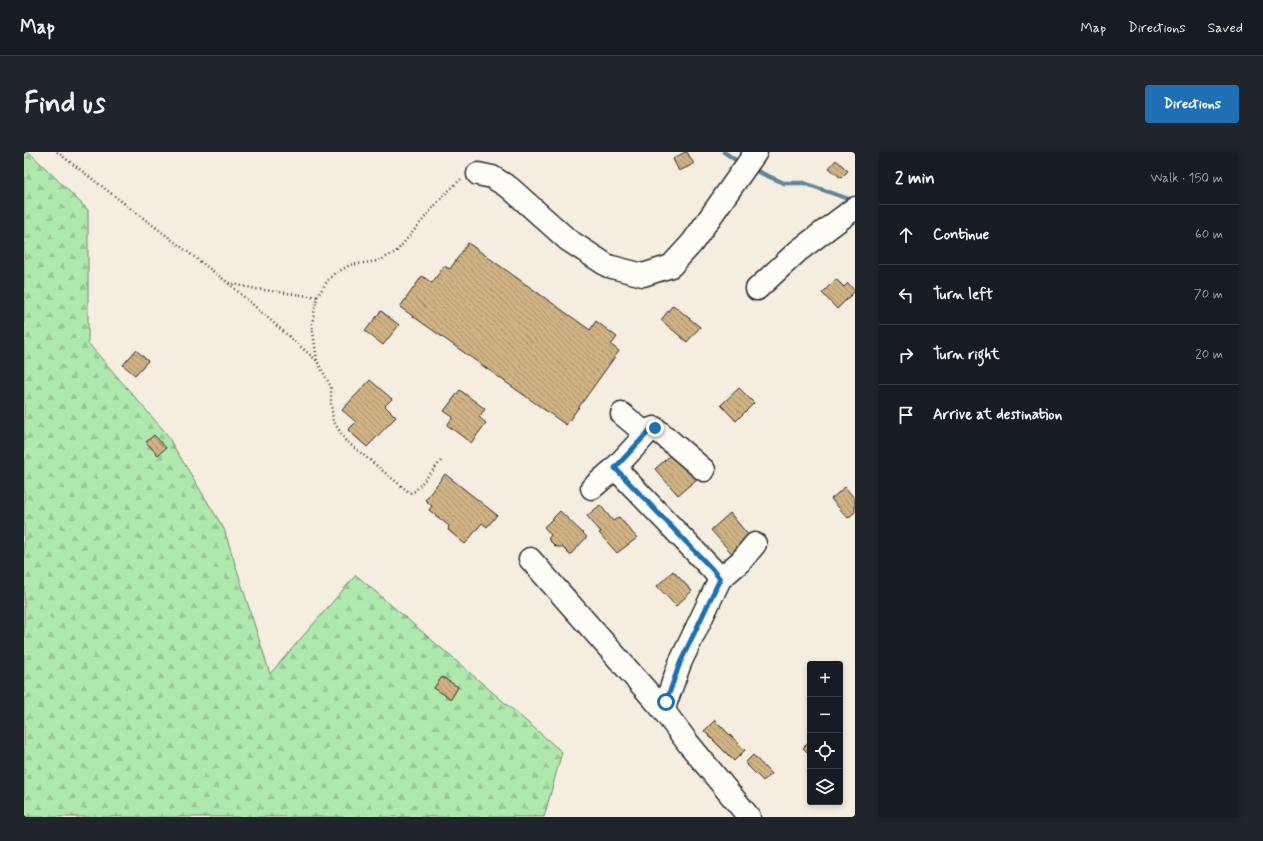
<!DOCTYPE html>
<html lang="en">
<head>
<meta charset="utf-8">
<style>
	:root { --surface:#171b24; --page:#20242c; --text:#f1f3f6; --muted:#9ea1a6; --line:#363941; --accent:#1f6fb2 }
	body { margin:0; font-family:Mynerve,sans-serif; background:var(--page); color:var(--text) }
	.controls { position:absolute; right:12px; bottom:12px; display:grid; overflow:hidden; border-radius:4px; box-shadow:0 2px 6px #0003 }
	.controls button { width:36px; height:36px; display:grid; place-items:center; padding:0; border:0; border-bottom:1px solid var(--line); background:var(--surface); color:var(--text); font:20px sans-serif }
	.stop { position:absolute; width:12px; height:12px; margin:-9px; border:3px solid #1f6fb2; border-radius:50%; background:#fff }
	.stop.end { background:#1f6fb2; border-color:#fff; box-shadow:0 1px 4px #0008 }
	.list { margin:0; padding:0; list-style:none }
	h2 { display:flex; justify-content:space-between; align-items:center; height:52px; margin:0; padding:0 16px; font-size:17px }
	h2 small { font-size:13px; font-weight:400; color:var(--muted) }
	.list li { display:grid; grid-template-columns:26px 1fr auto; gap:12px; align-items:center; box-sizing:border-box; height:60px; padding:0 16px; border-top:1px solid var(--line) }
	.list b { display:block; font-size:15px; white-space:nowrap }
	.list em { font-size:13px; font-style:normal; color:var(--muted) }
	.icon { flex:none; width:22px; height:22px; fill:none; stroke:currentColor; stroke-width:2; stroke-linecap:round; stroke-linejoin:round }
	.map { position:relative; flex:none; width:831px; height:665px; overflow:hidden; border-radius:4px }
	header { display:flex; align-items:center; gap:24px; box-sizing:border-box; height:56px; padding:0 20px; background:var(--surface); border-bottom:1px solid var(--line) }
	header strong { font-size:19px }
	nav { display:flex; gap:22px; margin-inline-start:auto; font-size:14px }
	.intro { display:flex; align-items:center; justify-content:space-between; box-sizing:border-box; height:96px; padding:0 24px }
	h1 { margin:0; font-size:28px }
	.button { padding:10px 18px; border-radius:4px; background:var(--accent); color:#fff; font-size:14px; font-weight:700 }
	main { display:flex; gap:24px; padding:0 24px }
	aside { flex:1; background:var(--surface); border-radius:4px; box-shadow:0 2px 6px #0003 }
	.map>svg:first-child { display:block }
	.forest { fill:url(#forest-firs); stroke:#6d8a6c }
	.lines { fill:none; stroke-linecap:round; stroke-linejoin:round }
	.stream { stroke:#5f8599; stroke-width:4.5 }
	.building { fill:url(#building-back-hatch); stroke:#2b2b2b }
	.minor-casing { stroke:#2b2b2b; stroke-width:25 }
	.path { stroke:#2b2b2b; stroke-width:2.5; stroke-dasharray:1 3; stroke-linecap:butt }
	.minor { stroke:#fdfcf7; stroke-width:22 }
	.route { stroke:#1f6fb2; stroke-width:5 }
</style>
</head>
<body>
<header>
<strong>Map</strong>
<nav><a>Map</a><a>Directions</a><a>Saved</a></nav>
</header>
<div class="intro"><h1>Find us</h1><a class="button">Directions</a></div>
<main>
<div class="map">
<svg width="831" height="665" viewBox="0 0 831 665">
	<defs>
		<pattern id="forest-firs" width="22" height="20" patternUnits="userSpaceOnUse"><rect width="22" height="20" fill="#afe8ac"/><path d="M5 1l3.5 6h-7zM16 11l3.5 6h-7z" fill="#97c794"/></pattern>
		<pattern id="building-back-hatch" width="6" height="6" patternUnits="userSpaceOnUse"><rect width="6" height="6" fill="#d0b284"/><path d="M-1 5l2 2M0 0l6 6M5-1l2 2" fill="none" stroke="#a9916c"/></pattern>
	</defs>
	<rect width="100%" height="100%" fill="#f4ede0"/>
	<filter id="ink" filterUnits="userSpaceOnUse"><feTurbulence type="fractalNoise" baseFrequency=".025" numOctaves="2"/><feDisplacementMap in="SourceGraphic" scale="8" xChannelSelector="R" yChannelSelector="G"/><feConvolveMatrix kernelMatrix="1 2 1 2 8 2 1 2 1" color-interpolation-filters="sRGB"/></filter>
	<g filter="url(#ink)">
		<path class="forest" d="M 0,0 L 5,0 L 64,58 L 64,191 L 141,280 L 200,377 L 246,522 L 332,423 L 538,600 L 520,665 L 0,665 Z"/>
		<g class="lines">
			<path class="stream" d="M 700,0 L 713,9
				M 728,17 L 760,31 L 780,31 L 830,49"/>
		</g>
		<path class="building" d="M 661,0 L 663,0 L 670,12 L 655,19 L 649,7 Z
			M 812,8 L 824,19 L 817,26 L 805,16 Z
			M 444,91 L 566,178 L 572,169 L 593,185 L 587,193 L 595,199 L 542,273 L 376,155 L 398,124 L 408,131 L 420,114 L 426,117 Z
			M 812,127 L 820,135 L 824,131 L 831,139 L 813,157 L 798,141 Z
			M 649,153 L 676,175 L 663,190 L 637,168 Z
			M 357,159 L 375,173 L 359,193 L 341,179 Z
			M 112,198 L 124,209 L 111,223 L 99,213 Z
			M 346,228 L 368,247 L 361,254 L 372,265 L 343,295 L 324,278 L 332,270 L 318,258 Z
			M 715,236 L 730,251 L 712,269 L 697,253 Z
			M 436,238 L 461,257 L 455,265 L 462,271 L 447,291 L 423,273 L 429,265 L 420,259 Z
			M 130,283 L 142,296 L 134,303 L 122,290 Z
			M 650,300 L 673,327 L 654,343 L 631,317 Z
			M 421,322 L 473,363 L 463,375 L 458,371 L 441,392 L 424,378 L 425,374 L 405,358 L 408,354 L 401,348 Z
			M 821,335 L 831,347 L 831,360 L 824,366 L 807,347 Z
			M 576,353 L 589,369 L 595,365 L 613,386 L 593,401 L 575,381 L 577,380 L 563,364 Z
			M 536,359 L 563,385 L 546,403 L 538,395 L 532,395 L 524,387 L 527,383 L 520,375 Z
			M 706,361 L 729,389 L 711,405 L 687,378 Z
			M 649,419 L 668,439 L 652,454 L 633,434 Z
			M 418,525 L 434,535 L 427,547 L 410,536 Z
			M 691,568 L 721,598 L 710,609 L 680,579 Z
			M 786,589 L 786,603 L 779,596 Z
			M 729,603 L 747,622 L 739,629 L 721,611 Z"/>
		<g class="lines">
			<g class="minor-casing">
				<path id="minor" d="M 454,22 L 468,25 L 486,36 L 544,88 L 584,114 L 619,123 L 647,114 L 668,91 L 732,0
					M 733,137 L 774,99 L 831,56
					M 598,262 L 622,282
					M 591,316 L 688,417 L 696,427
					M 568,336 L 591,316 L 627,277 L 631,276 L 680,318
					M 506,407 L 636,554 L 664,591 L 725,665
					M 640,559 L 642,550 L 656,511 L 696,427 L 717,409 L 731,392"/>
			</g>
			<path class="path" d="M 33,0 L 203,130 L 293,209
				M 205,131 L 232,137 L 293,145
				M 417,309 L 391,339 L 386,341 L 321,288 L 309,268 L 307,252 L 307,235 L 293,209 L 288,172 L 293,145 L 304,128 L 310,122 L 326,113 L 354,109 L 372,100 L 418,45 L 438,26"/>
			<use href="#minor" class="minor"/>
		</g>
	</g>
	<g class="lines" filter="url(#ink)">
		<path class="route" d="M 631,276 L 627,277 L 591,316 L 688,417 L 696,427 L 656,511 L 642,550"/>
	</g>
</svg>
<div class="controls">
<button>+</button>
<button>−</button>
<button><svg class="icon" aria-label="locate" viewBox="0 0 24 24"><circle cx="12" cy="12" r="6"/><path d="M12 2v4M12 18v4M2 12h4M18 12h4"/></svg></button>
<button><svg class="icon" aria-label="layers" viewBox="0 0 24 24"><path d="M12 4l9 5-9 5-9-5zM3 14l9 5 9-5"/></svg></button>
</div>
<div class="stop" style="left:642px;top:550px"></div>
<div class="stop end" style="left:631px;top:276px"></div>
</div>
<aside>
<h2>2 min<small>Walk · 150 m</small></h2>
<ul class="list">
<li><svg class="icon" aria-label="ahead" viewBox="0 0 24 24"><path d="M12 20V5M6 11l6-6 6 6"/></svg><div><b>Continue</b></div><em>60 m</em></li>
<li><svg class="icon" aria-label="left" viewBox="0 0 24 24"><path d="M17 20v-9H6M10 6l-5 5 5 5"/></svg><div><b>Turn left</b></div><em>70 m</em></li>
<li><svg class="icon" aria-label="right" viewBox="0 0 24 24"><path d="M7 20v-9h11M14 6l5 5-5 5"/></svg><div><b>Turn right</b></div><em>20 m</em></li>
<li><svg class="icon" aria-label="arrive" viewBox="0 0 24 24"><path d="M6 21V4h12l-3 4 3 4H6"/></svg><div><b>Arrive at destination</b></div></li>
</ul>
</aside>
</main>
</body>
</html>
